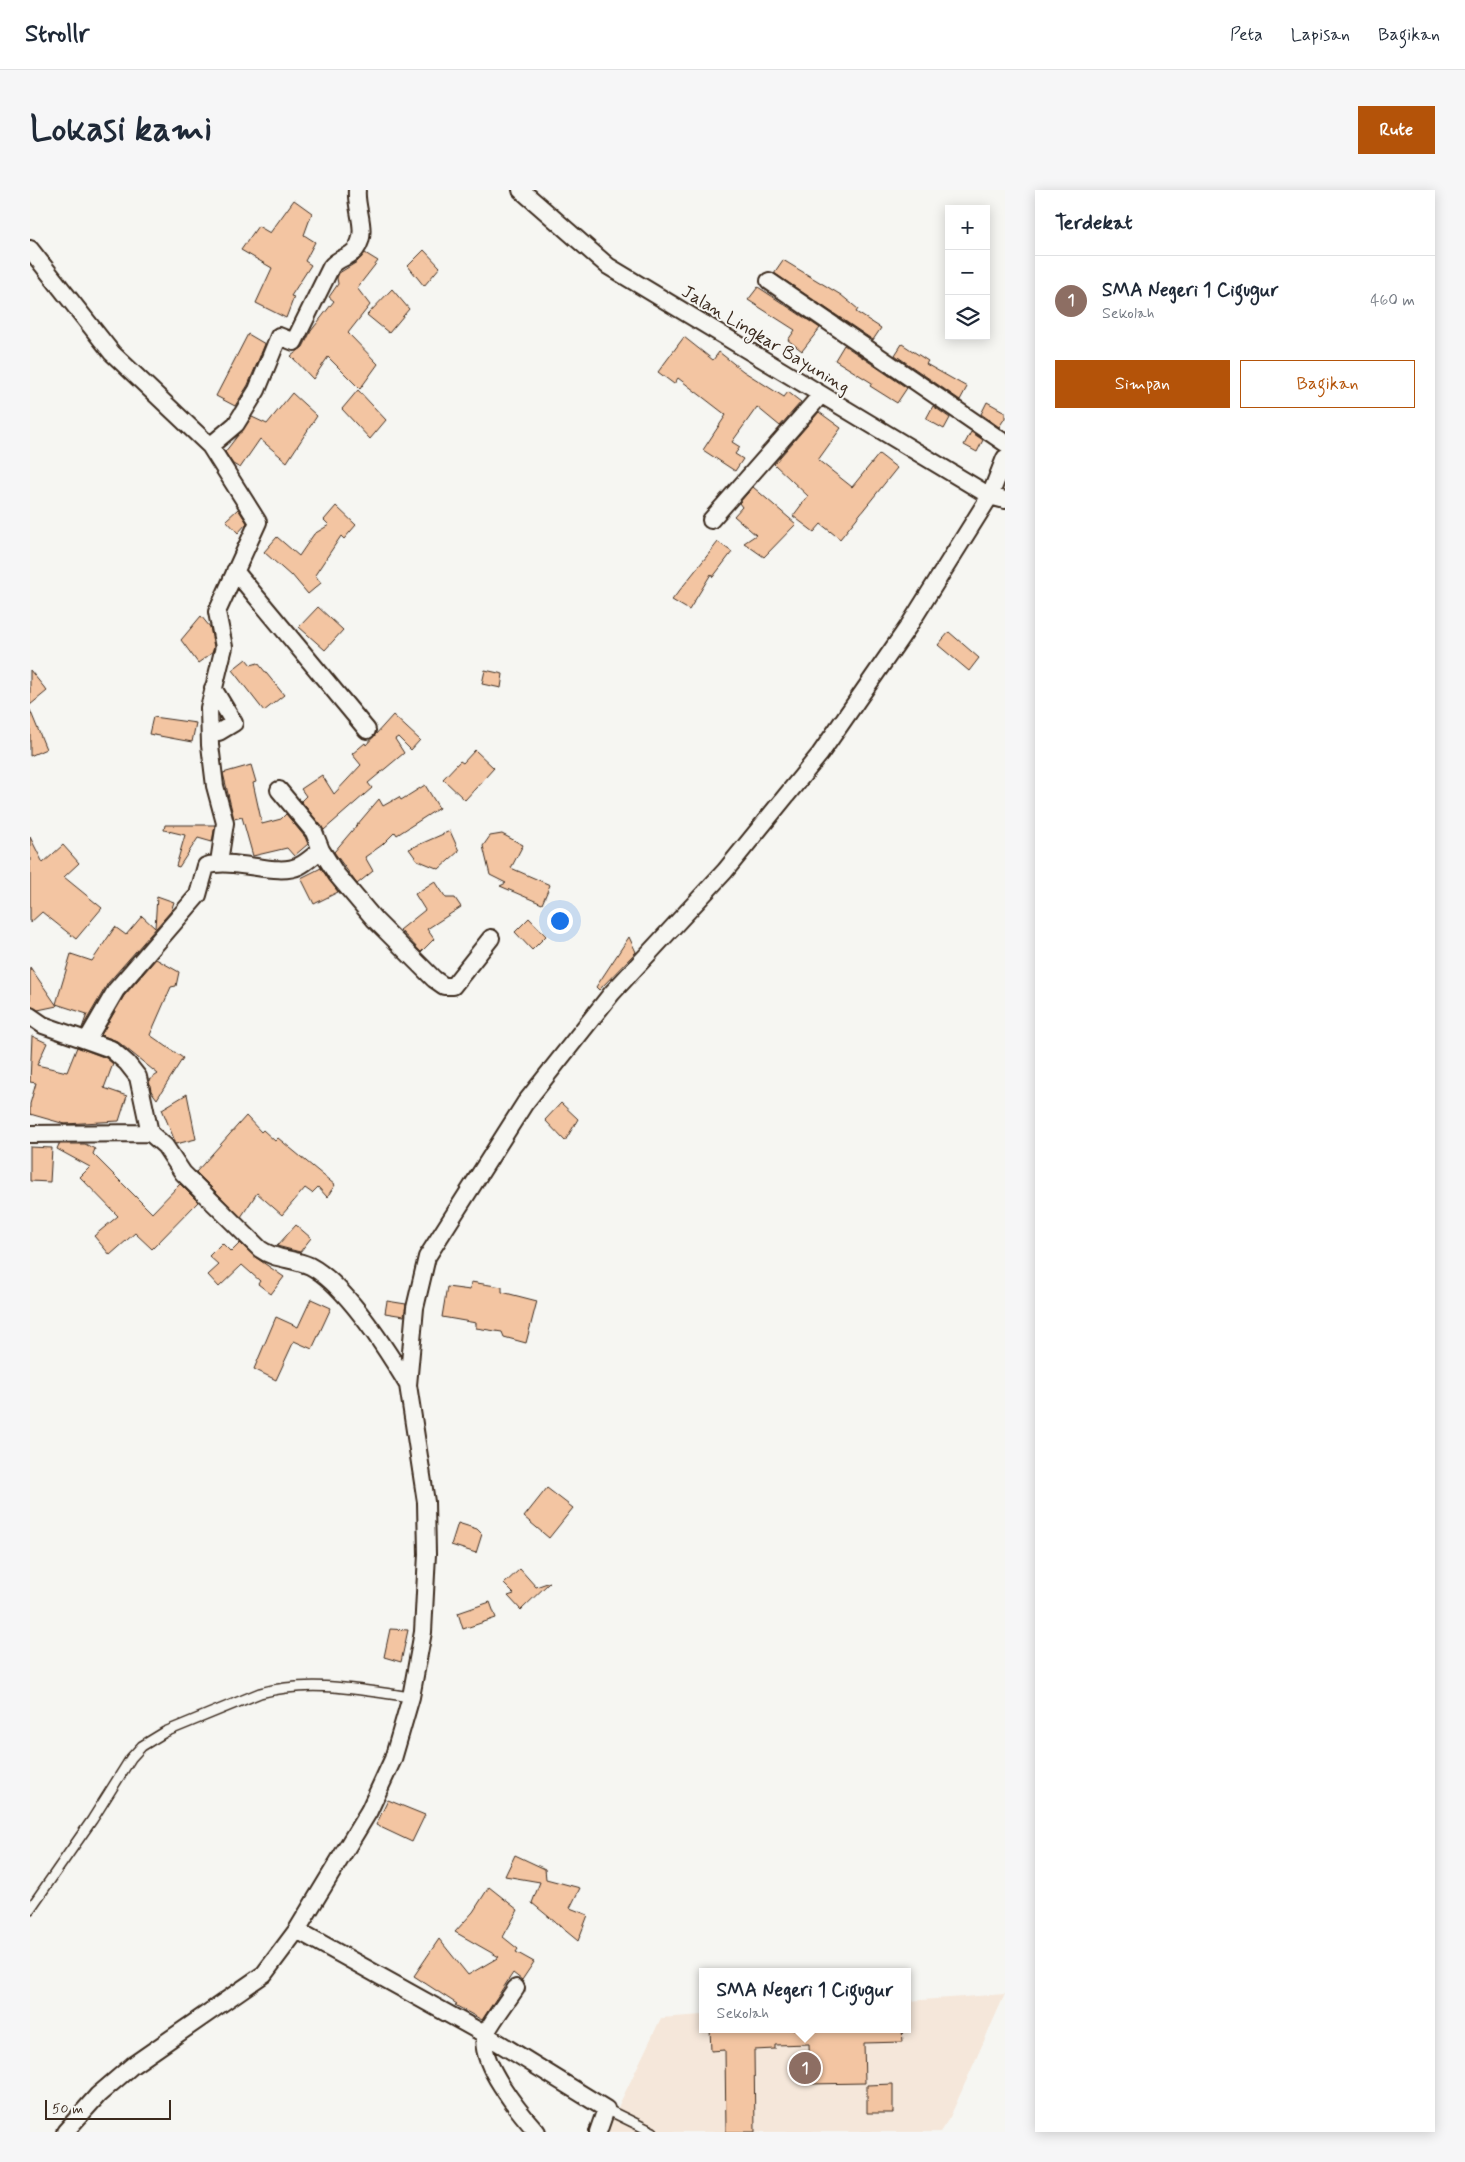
<!DOCTYPE html>
<html lang="id">
<head>
<meta charset="utf-8">
<style>
	:root { --surface:#fff; --page:#f6f6f7; --text:#1f2937; --muted:#747a83; --line:#e0e1e3; --accent:#b45309 }
	body { margin:0; font-family:Mynerve,sans-serif; background:var(--page); color:var(--text) }
	.controls { position:absolute; right:15px; top:15px; display:grid; overflow:hidden; border-radius:0px; box-shadow:0 2px 12px #0003 }
	.controls button { width:45px; height:45px; display:grid; place-items:center; padding:0; border:0; border-bottom:1px solid var(--line); background:var(--surface); color:var(--text); font:25px sans-serif }
	.scale { position:absolute; left:15px; bottom:12px; width:126px; box-sizing:border-box; padding-left:5px; border:2px solid #3b2a1e; border-top:0; font-size:14px; line-height:18px; white-space:nowrap; color:#3b2a1e; -webkit-text-stroke:4px #f6f6f2; paint-order:stroke }
	.you { position:absolute; left:529px; top:730px; width:18px; height:18px; margin:-12px; border:4px solid #fff; border-radius:50%; background:#1a73e8; box-shadow:0 0 0 8px #1a73e833 }
	.badge { display:grid; place-items:center; width:32px; height:32px; border-radius:50%; background:var(--accent); color:#fff; font-size:16px; font-weight:700 }
	.pin { position:absolute; translate:-50% -50%; border:2px solid #fff; box-shadow:0 1px 5px #0006 }
	.popup { position:absolute; left:669px; top:1778px; width:212px; height:65px; box-sizing:border-box; display:grid; place-content:center; border-radius:0px; background:var(--surface); filter:drop-shadow(0 1px 4px #0005); font-size:16px; white-space:nowrap; color:var(--muted) }
	.popup b { font-size:19px; color:var(--text) }
	.popup::after { content:''; position:absolute; left:50%; top:100%; margin-left:-10px; border:10px solid transparent; border-top-color:var(--surface) }
	.list { margin:0; padding:0; list-style:none }
	h2 { display:flex; justify-content:space-between; align-items:center; height:65px; margin:0; padding:0 20px; font-size:21px }
	h2 small { font-size:16px; font-weight:400; color:var(--muted) }
	.list li { display:grid; grid-template-columns:32px 1fr auto; gap:15px; align-items:center; box-sizing:border-box; height:90px; padding:0 20px; border-top:1px solid var(--line) }
	.list b { display:block; font-size:19px; white-space:nowrap }
	.list p { margin:0; font-size:16px; white-space:nowrap; color:var(--muted) }
	.list em { font-size:16px; font-style:normal; color:var(--muted) }
	.actions { display:flex; gap:10px; padding:15px 20px }
	.actions a { flex:1; padding:11px 0; border:1px solid var(--accent); border-radius:0px; text-align:center; font-size:18px; color:var(--accent) }
	.actions .main { background:var(--accent); color:#fff }
	.icon { flex:none; width:28px; height:28px; fill:none; stroke:currentColor; stroke-width:2; stroke-linecap:round; stroke-linejoin:round }
	.map { position:relative; flex:none; width:975px; height:1942px; overflow:hidden; border-radius:0px }
	header { display:flex; align-items:center; gap:30px; box-sizing:border-box; height:70px; padding:0 25px; background:var(--surface); border-bottom:1px solid var(--line) }
	header strong { font-size:24px }
	nav { display:flex; gap:28px; margin-inline-start:auto; font-size:18px }
	.intro { display:flex; align-items:center; justify-content:space-between; box-sizing:border-box; height:120px; padding:0 30px }
	h1 { margin:0; font-size:35px }
	.button { padding:12px 22px; border-radius:0px; background:var(--accent); color:#fff; font-size:18px; font-weight:700 }
	main { display:flex; gap:30px; padding:0 30px }
	aside { flex:1; background:var(--surface); border-radius:0px; box-shadow:0 2px 12px #0003 }
	.map>svg:first-child { display:block }
	.built { fill:#f5e7da }
	.building { fill:#f3c5a2; stroke:#3b2a1e }
	.lines { fill:none; stroke-linecap:round; stroke-linejoin:round }
	.service-casing { stroke:#3b2a1e; stroke-width:12 }
	.minor-casing { stroke:#3b2a1e; stroke-width:20 }
	.service { stroke:#f6f6f2; stroke-width:9 }
	.minor { stroke:#f6f6f2; stroke-width:16 }
	.labels { text-anchor:middle; stroke-width:4; stroke-linejoin:round; paint-order:stroke }
	.street-label { font-size:18px; fill:#3b2a1e; stroke:#f6f6f2 }
</style>
</head>
<body>
<header>
<strong>Strollr</strong>
<nav><a>Peta</a><a>Lapisan</a><a>Bagikan</a></nav>
</header>
<div class="intro"><h1>Lokasi kami</h1><a class="button">Rute</a></div>
<main>
<div class="map">
<svg width="975" height="1942" viewBox="0 0 975 1942">
	<rect width="100%" height="100%" fill="#f6f6f2"/>
	<filter id="ink" filterUnits="userSpaceOnUse"><feTurbulence type="fractalNoise" baseFrequency=".02" numOctaves="2"/><feDisplacementMap in="SourceGraphic" scale="10" xChannelSelector="R" yChannelSelector="G"/><feConvolveMatrix kernelMatrix="1 2 1 2 8 2 1 2 1" color-interpolation-filters="sRGB"/></filter>
	<g filter="url(#ink)">
		<path class="built" d="M 975,1804 L 920,1927 L 910,1942 L 576,1942 L 631,1828 L 672,1825 L 672,1839 L 878,1839 L 878,1811 Z"/>
		<path class="building" d="M 264,10 L 282,23 L 274,45 L 285,52 L 275,71 L 281,75 L 261,106 L 264,107 L 256,128 L 226,113 L 242,78 L 211,60 L 228,36 L 240,43 Z
			M 394,60 L 410,77 L 394,96 L 378,76 Z
			M 335,63 L 348,71 L 327,98 L 340,115 L 318,143 L 348,174 L 330,199 L 298,167 L 283,189 L 261,166 L 273,157 L 281,141 L 304,111 L 299,107 L 308,94 L 307,88 L 309,83 L 327,72 Z
			M 753,70 L 811,105 L 828,119 L 826,122 L 851,138 L 843,150 L 744,83 Z
			M 728,97 L 790,138 L 772,161 L 758,150 L 765,140 L 718,110 Z
			M 362,99 L 379,119 L 359,143 L 337,125 Z
			M 218,144 L 235,154 L 218,195 L 205,216 L 186,206 Z
			M 654,147 L 683,170 L 689,162 L 713,181 L 754,207 L 758,202 L 771,212 L 750,236 L 727,217 L 702,252 L 710,257 L 705,264 L 713,269 L 705,281 L 673,260 L 696,225 L 648,188 L 644,194 L 628,182 Z
			M 872,154 L 898,171 L 896,174 L 937,197 L 930,210 L 865,165 Z
			M 814,155 L 877,198 L 867,213 L 840,196 L 842,193 L 805,170 Z
			M 328,200 L 356,230 L 340,249 L 312,219 Z
			M 262,203 L 287,226 L 257,272 L 230,249 L 210,278 L 203,274 L 195,262 L 222,227 L 237,234 Z
			M 957,212 L 975,222 L 975,228 L 969,237 L 951,224 Z
			M 903,216 L 920,228 L 914,239 L 896,229 Z
			M 789,222 L 811,238 L 788,270 L 822,297 L 849,264 L 867,278 L 810,349 L 791,334 L 784,342 L 763,326 L 778,306 L 744,274 Z
			M 941,242 L 953,250 L 947,262 L 934,255 Z
			M 723,297 L 766,334 L 734,367 L 714,353 L 726,345 L 704,326 L 712,317 L 709,313 Z
			M 306,316 L 326,335 L 314,349 L 311,346 L 285,385 L 291,393 L 278,404 L 262,385 L 261,386 L 234,362 L 247,347 L 269,366 L 284,344 L 299,335 L 294,330 Z
			M 208,319 L 217,333 L 208,343 L 196,330 Z
			M 688,352 L 702,362 L 683,387 L 681,384 L 659,420 L 642,410 Z
			M 288,417 L 313,440 L 295,460 L 269,437 Z
			M 171,426 L 180,437 L 184,457 L 182,463 L 168,473 L 151,450 Z
			M 919,442 L 949,468 L 939,481 L 908,455 Z
			M 216,469 L 221,475 L 228,473 L 254,505 L 234,521 L 202,480 Z
			M 0,480 L 17,501 L 0,515 Z
			M 455,480 L 473,484 L 471,498 L 452,494 Z
			M 0,520 L 16,559 L 0,566 Z
			M 363,525 L 390,550 L 381,560 L 368,547 L 365,549 L 374,563 L 338,593 L 342,598 L 294,640 L 271,611 L 276,606 L 271,599 L 292,585 L 304,604 L 331,575 L 322,564 L 335,553 L 336,555 Z
			M 123,527 L 166,533 L 162,552 L 119,544 Z
			M 445,560 L 464,578 L 435,610 L 413,589 L 430,571 L 433,573 Z
			M 221,575 L 226,592 L 223,593 L 232,634 L 251,629 L 256,624 L 275,647 L 278,654 L 264,666 L 257,658 L 223,666 L 212,627 L 204,629 L 193,583 Z
			M 395,595 L 409,618 L 367,645 L 365,642 L 352,655 L 335,667 L 343,681 L 327,694 L 304,662 L 349,609 L 353,616 L 369,607 L 371,610 Z
			M 135,635 L 185,635 L 182,652 L 168,648 L 149,677 L 146,676 L 155,645 L 134,640 Z
			M 420,641 L 429,661 L 409,679 L 387,670 L 379,659 Z
			M 472,644 L 493,655 L 481,678 L 520,695 L 512,714 L 470,696 L 476,693 L 460,685 L 453,656 L 460,646 Z
			M 0,647 L 13,673 L 33,655 L 49,673 L 34,687 L 72,718 L 46,749 L 12,722 L 0,733 Z
			M 291,678 L 308,702 L 284,714 L 271,688 Z
			M 405,691 L 416,708 L 425,708 L 431,717 L 397,739 L 404,749 L 391,762 L 370,740 L 395,720 L 385,704 Z
			M 127,706 L 144,712 L 141,721 L 78,793 L 52,838 L 57,824 L 26,814 L 41,764 L 62,771 L 85,737 L 96,745 L 112,726 L 125,738 Z
			M 499,728 L 516,746 L 502,760 L 485,742 Z
			M 599,747 L 606,762 L 569,800 L 566,797 Z
			M 126,769 L 149,782 L 146,796 L 141,797 L 120,845 L 153,868 L 127,909 L 121,901 L 119,890 L 128,884 L 87,851 L 71,845 L 94,806 Z
			M 0,777 L 27,816 L 8,820 L 0,816 Z
			M 2,846 L 17,853 L 7,875 L 37,882 L 47,857 L 76,868 L 83,874 L 74,898 L 97,906 L 89,931 L 35,934 L 0,924 L 0,914 L 6,893 L 0,892 Z
			M 157,904 L 166,949 L 146,954 L 132,919 Z
			M 531,913 L 548,929 L 535,951 L 515,930 Z
			M 216,926 L 231,942 L 233,940 L 245,951 L 248,948 L 305,995 L 297,1007 L 288,997 L 282,1003 L 275,998 L 252,1025 L 227,1003 L 211,1027 L 166,982 Z
			M 29,954 L 55,954 L 65,959 L 63,964 L 122,1023 L 150,994 L 168,1012 L 122,1059 L 105,1043 L 80,1065 L 64,1046 L 88,1026 L 50,987 L 60,977 L 27,959 Z
			M 0,957 L 22,958 L 20,992 L 0,991 Z
			M 266,1035 L 281,1048 L 270,1062 L 247,1056 Z
			M 192,1053 L 201,1062 L 210,1053 L 225,1067 L 254,1087 L 241,1104 L 228,1094 L 230,1091 L 212,1075 L 189,1097 L 178,1085 L 189,1075 L 179,1066 Z
			M 441,1092 L 472,1097 L 472,1102 L 507,1111 L 496,1153 L 474,1147 L 472,1142 L 446,1138 L 446,1133 L 412,1127 L 417,1097 L 440,1100 Z
			M 281,1109 L 301,1118 L 282,1159 L 264,1151 L 246,1190 L 224,1179 L 246,1127 L 268,1137 Z
			M 357,1111 L 376,1114 L 374,1126 L 355,1123 Z
			M 517,1298 L 543,1318 L 519,1348 L 494,1327 Z
			M 428,1333 L 447,1339 L 452,1344 L 446,1363 L 421,1355 Z
			M 490,1379 L 506,1397 L 520,1392 L 491,1420 L 478,1406 L 484,1404 L 474,1394 Z
			M 460,1412 L 466,1428 L 433,1439 L 428,1423 Z
			M 360,1439 L 378,1440 L 371,1472 L 354,1467 Z
			M 358,1610 L 395,1625 L 382,1652 L 346,1635 Z
			M 485,1665 L 515,1679 L 516,1689 L 550,1698 L 540,1718 L 558,1725 L 548,1751 L 502,1713 L 510,1692 L 475,1686 Z
			M 459,1697 L 488,1720 L 473,1747 L 488,1759 L 486,1762 L 504,1772 L 492,1790 L 483,1783 L 452,1830 L 425,1815 L 427,1814 L 384,1786 L 409,1749 L 438,1785 L 469,1767 L 425,1742 L 443,1722 Z
			M 680,1839 L 872,1839 L 873,1852 L 834,1853 L 835,1893 L 780,1894 L 779,1854 L 745,1855 L 745,1859 L 724,1860 L 725,1942 L 696,1942 L 695,1860 L 681,1861 Z
			M 863,1894 L 863,1923 L 837,1923 L 837,1895 Z"/>
		<g class="lines">
			<g class="service-casing">
				<path id="service" d="M 0,1719 L 62,1630 L 101,1568 L 112,1556 L 135,1542 L 230,1503 C 281,1489 330,1500 381,1507
					M 576,1919 L 623,1942"/>
			</g>
			<g class="minor-casing">
				<path id="minor" d="M 491,0 L 578,76 L 960,306 L 975,310
					M 0,59 L 82,163 L 180,256 L 228,332 L 187,422 L 194,457 L 179,518 L 180,555 L 185,596 L 195,633 L 189,672
					M 739,91 L 975,253
					M 180,256 L 206,234 L 227,200 L 249,146 L 264,152 L 301,77 C 308,67 320,68 326,59 C 339,41 325,19 327,0
					M 681,330 L 790,206
					M 205,381 L 337,540
					M 183,498 L 204,533 L 189,542
					M 249,600 L 284,642 L 291,660 L 307,685 L 345,730 L 404,789 L 414,796 L 423,796 L 461,748
					M 0,826 L 13,835 L 81,859 L 97,873 L 108,887 L 120,943 L 135,956 L 153,983 L 230,1059 C 245,1070 263,1068 280,1076 C 316,1095 357,1160 378,1195
					M 57,850 L 86,800 L 168,705 L 176,676 C 204,667 247,687 269,676 C 277,672 284,665 291,660
					M 0,944 L 120,943
					M 267,1740 L 456,1845 L 576,1919 L 568,1942
					M 486,1798 C 476,1813 464,1828 456,1843 C 445,1869 491,1924 507,1942
					M 35,1942 L 68,1905 L 103,1875 L 234,1784 L 267,1740 L 339,1621 L 363,1569 L 381,1507 L 393,1442 L 397,1364 L 396,1312 L 378,1195 L 385,1118 L 397,1067 L 495,913 L 582,803 L 695,681 L 790,564 L 878,437 L 960,306 L 975,268"/>
			</g>
			<use href="#service" class="service"/>
			<use href="#minor" class="minor"/>
		</g>
	</g>
	<g class="labels">
		<g class="street-label">
			<text transform="translate(736 149) rotate(31)" y="6">Jalan Lingkar Bayuning</text>
		</g>
	</g>
</svg>
<div class="controls">
<button>+</button>
<button>−</button>
<button><svg class="icon" aria-label="layers" viewBox="0 0 24 24"><path d="M12 4l9 5-9 5-9-5zM3 14l9 5 9-5"/></svg></button>
</div>
<div class="scale">50 m</div>
<div class="you"></div>
<div class="pin badge" style="left:775px;top:1878px;background:#8d6e63">1</div>
<div class="popup"><b>SMA Negeri 1 Cigugur</b>Sekolah</div>
</div>
<aside>
<h2>Terdekat<small></small></h2>
<ul class="list">
<li><span class="badge" style="background:#8d6e63">1</span><div><b>SMA Negeri 1 Cigugur</b><p>Sekolah</p></div><em>460 m</em></li>
</ul>
<div class="actions"><a class="main">Simpan</a><a>Bagikan</a></div>
</aside>
</main>
</body>
</html>
